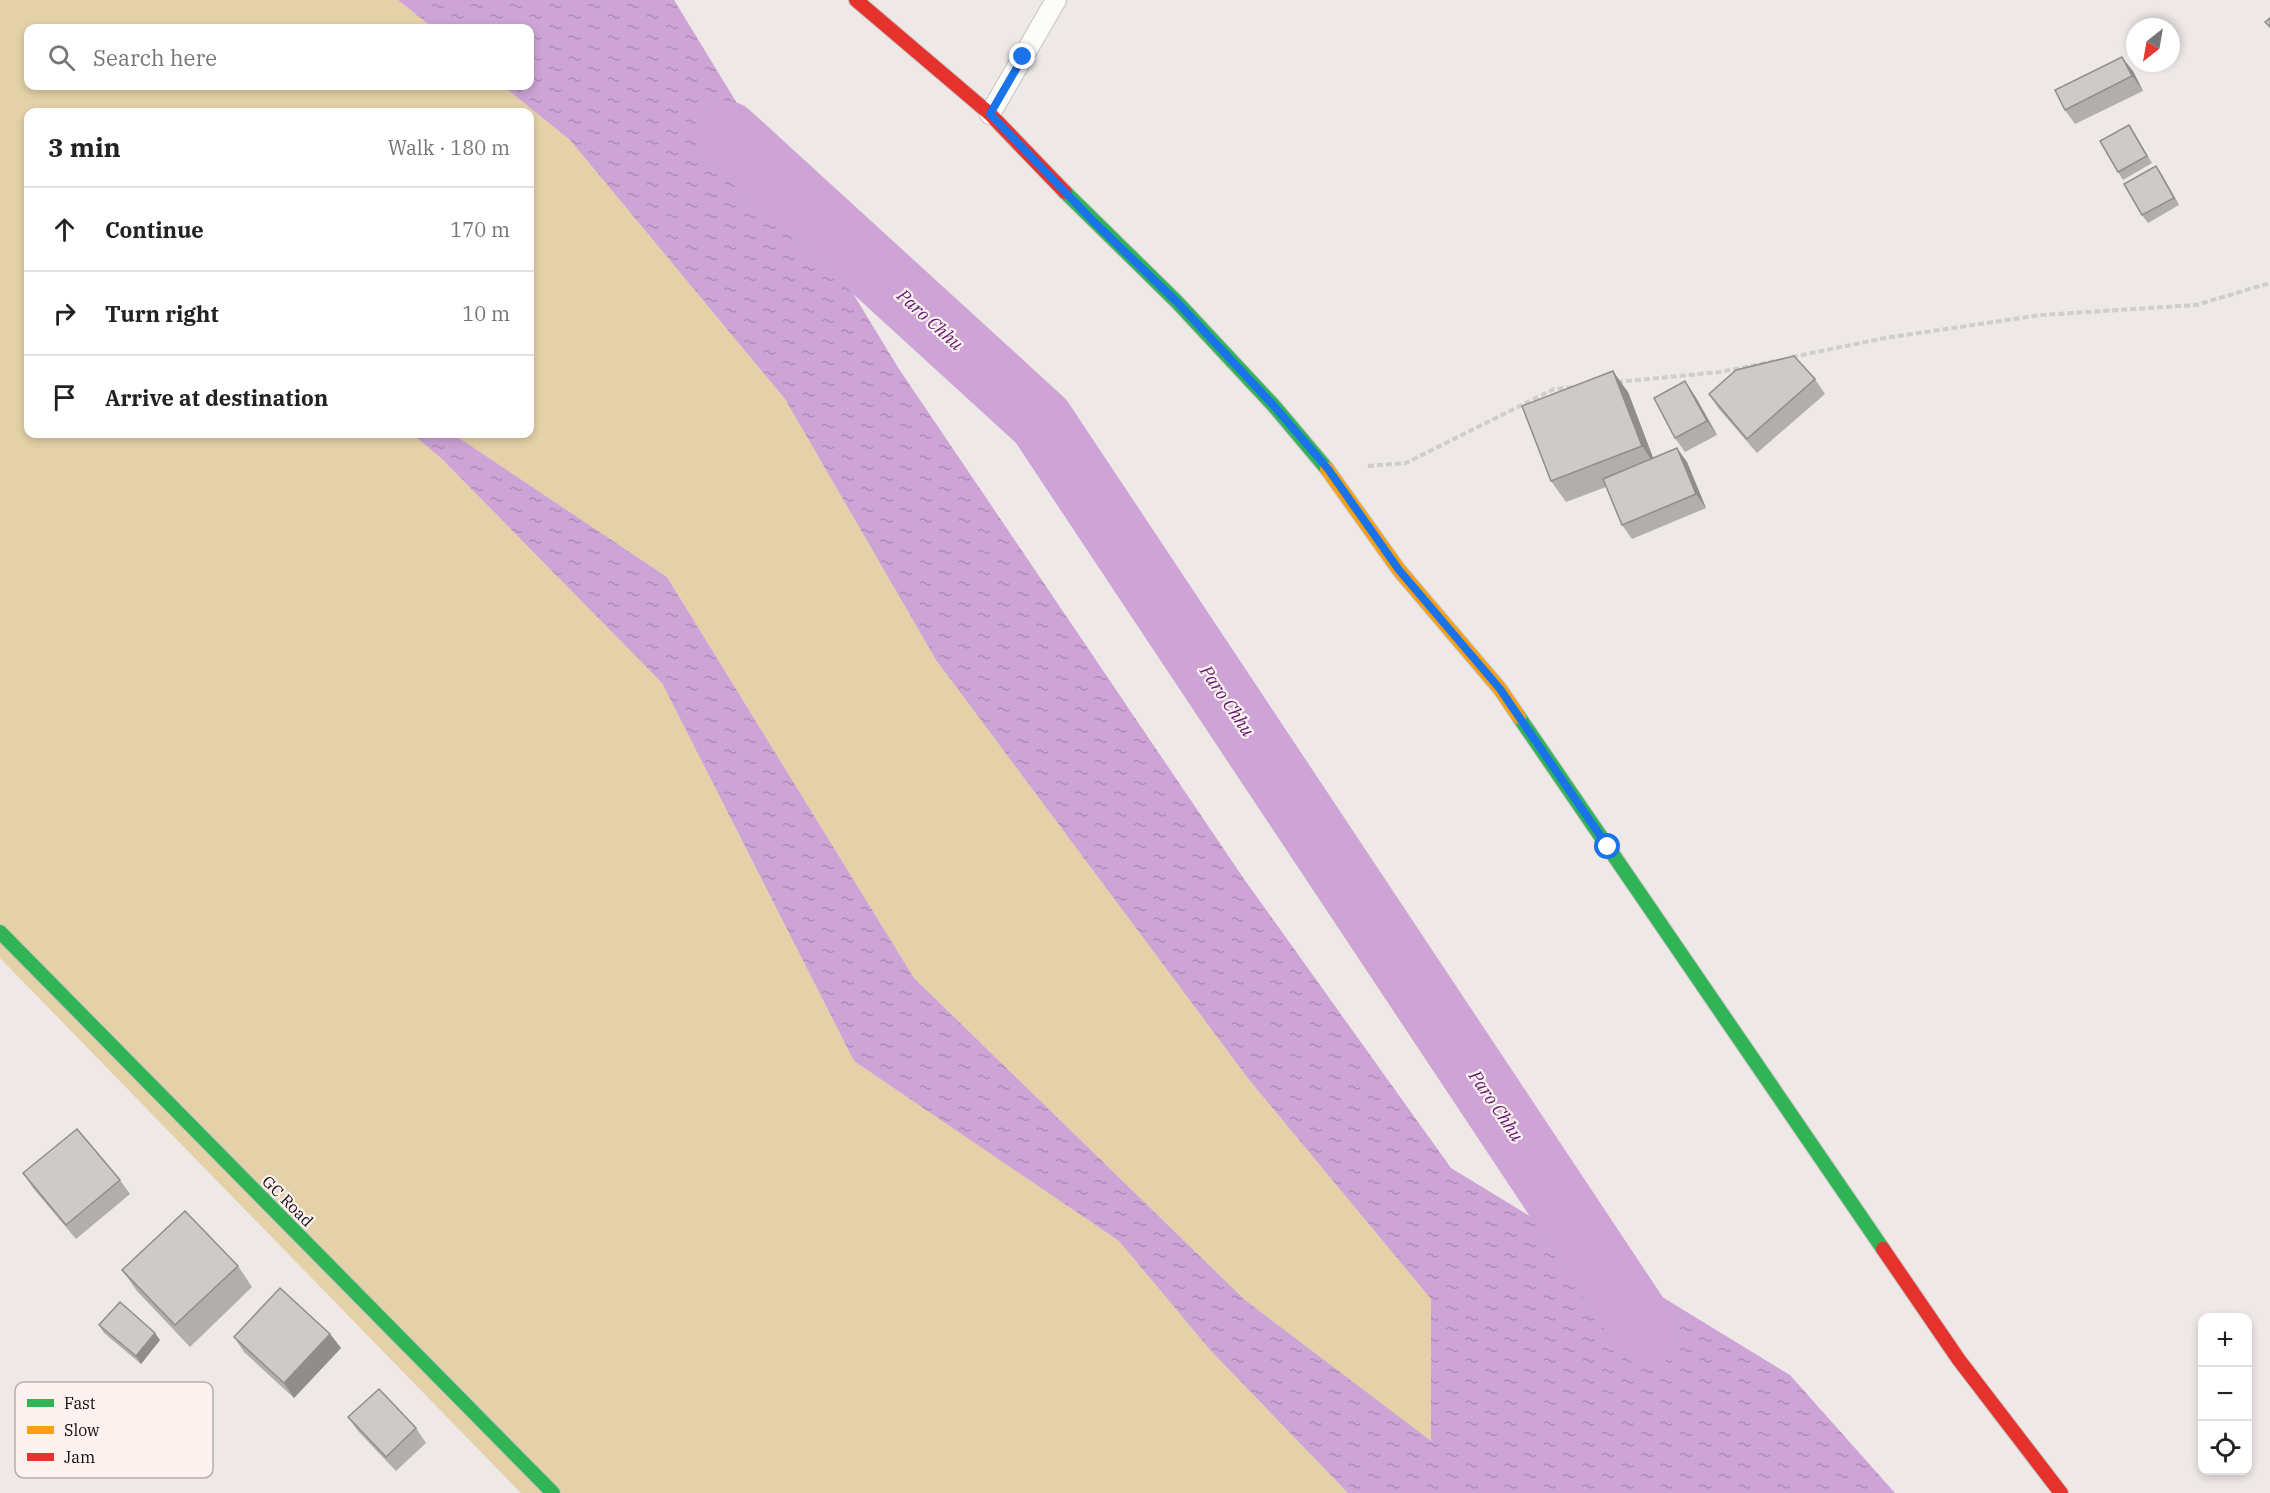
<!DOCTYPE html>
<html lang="en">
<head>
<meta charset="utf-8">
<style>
	:root { --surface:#fff; --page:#f6f6f6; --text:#222; --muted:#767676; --line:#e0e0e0 }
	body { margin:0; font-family:"IBM Plex Serif",serif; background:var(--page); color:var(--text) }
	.controls { position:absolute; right:18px; bottom:18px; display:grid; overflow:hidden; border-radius:12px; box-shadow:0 3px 9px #0003 }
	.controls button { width:54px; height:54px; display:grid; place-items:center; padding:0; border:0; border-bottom:2px solid var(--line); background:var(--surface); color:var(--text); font:30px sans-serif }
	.compass { position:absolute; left:2126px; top:18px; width:54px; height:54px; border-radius:50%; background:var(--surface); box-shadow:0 3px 9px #0003; rotate:211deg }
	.stop { position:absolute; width:18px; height:18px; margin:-14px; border:4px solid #1a73e8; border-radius:50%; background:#fff }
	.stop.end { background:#1a73e8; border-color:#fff; box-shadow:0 2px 6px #0008 }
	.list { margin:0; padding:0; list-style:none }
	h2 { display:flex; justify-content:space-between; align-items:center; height:78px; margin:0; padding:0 24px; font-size:26px }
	h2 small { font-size:20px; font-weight:400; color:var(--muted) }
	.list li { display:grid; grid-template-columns:39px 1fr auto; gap:18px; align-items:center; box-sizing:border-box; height:84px; padding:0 24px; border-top:2px solid var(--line) }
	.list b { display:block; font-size:22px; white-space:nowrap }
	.list em { font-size:20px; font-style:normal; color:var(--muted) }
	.icon { flex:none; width:33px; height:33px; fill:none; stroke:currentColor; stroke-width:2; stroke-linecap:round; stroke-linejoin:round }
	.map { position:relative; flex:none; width:2270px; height:1493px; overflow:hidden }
	.search { position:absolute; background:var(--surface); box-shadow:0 3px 9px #0003; left:24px; top:24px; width:510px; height:66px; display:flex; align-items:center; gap:15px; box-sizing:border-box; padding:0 21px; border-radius:12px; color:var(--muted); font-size:22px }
	.panel { position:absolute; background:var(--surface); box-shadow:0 3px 9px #0003; left:24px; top:108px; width:510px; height:330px; border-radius:12px }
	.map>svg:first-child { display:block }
	.grass { fill:#e4d1a7 }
	.water { fill:url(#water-ripples) }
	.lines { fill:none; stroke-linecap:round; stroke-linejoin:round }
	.river { stroke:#cda4d5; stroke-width:66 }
	.lane-casing { stroke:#c8c3c3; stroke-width:22 }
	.fast-casing { stroke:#c8c3c3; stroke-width:16 }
	.slow-casing { stroke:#c8c3c3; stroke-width:16 }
	.jam-casing { stroke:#c8c3c3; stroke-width:16 }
	.path { stroke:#cfcdcd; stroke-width:4; stroke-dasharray:6 3; stroke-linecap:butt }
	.lane { stroke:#fcfcfb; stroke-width:20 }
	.fast { stroke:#30b455; stroke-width:14 }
	.slow { stroke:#ff9f0a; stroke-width:14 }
	.jam { stroke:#e5322d; stroke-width:14 }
	.wall { fill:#b1aeac }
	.shaded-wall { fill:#908d8c }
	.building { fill:#cecac8; stroke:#908d8c; stroke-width:1.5 }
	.route { stroke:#1a73e8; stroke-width:8 }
	.labels { text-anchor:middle; stroke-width:4.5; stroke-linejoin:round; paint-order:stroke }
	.street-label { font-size:16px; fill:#110d0d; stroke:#fef2f1 }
	.water-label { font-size:18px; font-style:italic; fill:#5f1a6e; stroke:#fef2f1 }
	.key { fill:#fef2f1; stroke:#b7adad; stroke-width:1.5 }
	.key-label { font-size:16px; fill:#110d0d }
</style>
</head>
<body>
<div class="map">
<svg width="2270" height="1493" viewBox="0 0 2270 1493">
	<defs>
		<pattern id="water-ripples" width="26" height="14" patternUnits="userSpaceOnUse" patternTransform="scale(1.5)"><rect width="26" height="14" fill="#cda4d5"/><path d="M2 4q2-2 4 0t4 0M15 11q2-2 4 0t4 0" fill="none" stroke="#af8cb6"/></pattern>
	</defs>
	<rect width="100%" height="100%" fill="#eee8e7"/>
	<path class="grass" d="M 0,0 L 398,0 L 433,28 L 28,28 L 28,86 L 503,86 L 570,140 L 785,399 L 936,660 L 1250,1081 L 1431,1299 L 1431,1442 L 1245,1300 L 914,978 L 667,577 L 453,434 L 530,434 L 530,112 L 28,112 L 28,434 L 412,434 L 441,458 L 662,683 L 854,1061 L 1119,1241 L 1211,1351 L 1348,1493 L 521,1493 L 0,958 Z"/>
	<path class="water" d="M 398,0 L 674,0 L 899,369 L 1244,879 L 1451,1168 L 1790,1375 L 1895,1493 L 1348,1493 L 1211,1351 L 1119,1241 L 854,1061 L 662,683 L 441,458 L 412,434 L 453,434 L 667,577 L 914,978 L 1245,1300 L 1431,1441 L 1431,1299 L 1250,1081 L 936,660 L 785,399 L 570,140 L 503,86 L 530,86 L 530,28 L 433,28 Z"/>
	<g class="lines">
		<path class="river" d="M 727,134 L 1041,421 L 1647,1333"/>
		<g class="lane-casing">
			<path id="lane" d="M 990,114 L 1056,0"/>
		</g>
		<g class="fast-casing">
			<path id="fast" d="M 1065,192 L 1177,302 L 1274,406 L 1327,469
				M 1519,717 L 1883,1249
				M 0,932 L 553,1493"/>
		</g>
		<g class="slow-casing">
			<path id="slow" d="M 1327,469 L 1399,570 L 1500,689 L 1519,717"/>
		</g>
		<g class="jam-casing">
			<path id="jam" d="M 856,0 L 990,114 L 1065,192
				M 1883,1249 L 1959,1360 L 2061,1493"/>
		</g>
		<path class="path" d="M 1792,357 L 1885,338 L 2041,315 L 2196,305 L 2270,283
			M 1617,382 L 1720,372 L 1776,361
			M 1368,466 L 1406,463 L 1554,389 L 1574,387"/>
		<use href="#lane" class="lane"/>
		<use href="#fast" class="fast"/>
		<use href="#slow" class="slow"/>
		<use href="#jam" class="jam"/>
	</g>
	<path class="wall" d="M 2133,71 L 2143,91 L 2075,124 L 2065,110 Z
		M 2129,125 L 2152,163 L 2123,180 L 2118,172 Z
		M 2156,166 L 2179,205 L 2148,223 L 2142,215 Z
		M 1815,379 L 1825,394 L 1757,453 L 1719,409 L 1709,394 Z
		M 1628,392 L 1653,458 L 1687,462 L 1706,508 L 1632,539 L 1622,525 L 1606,487 L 1566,502 L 1551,481 Z
		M 1695,396 L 1717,435 L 1685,452 L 1675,438 Z
		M 23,1173 L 120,1180 L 130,1194 L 76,1239 L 33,1188 Z
		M 238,1266 L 252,1287 L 190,1347 L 137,1291 L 122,1270 Z
		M 99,1325 L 160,1340 L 141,1364 L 104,1333 Z
		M 330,1334 L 341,1348 L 294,1398 L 244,1352 L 234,1337 Z
		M 348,1417 L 416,1428 L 426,1443 L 396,1471 L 358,1431 Z"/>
	<path class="shaded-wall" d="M 2122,57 L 2133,71 L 2143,91 L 2132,76 Z
		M 2156,166 L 2161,173 L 2179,205 L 2174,198 Z
		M 1613,371 L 1628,392 L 1657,468 L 1642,446 Z
		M 1685,381 L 1695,396 L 1717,435 L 1707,421 Z
		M 1677,448 L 1687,462 L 1706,508 L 1696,494 Z
		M 155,1333 L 160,1340 L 141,1364 L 136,1356 Z
		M 330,1334 L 341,1348 L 294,1398 L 284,1383 Z"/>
	<path class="building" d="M 2270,18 L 2270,27 L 2265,22 Z
		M 2122,57 L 2132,76 L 2065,110 L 2055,90 Z
		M 2129,125 L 2147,156 L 2118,172 L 2100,141 Z
		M 2156,166 L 2174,198 L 2142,215 L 2124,184 Z
		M 1794,356 L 1815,379 L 1747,439 L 1709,394 L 1736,370 Z
		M 1613,371 L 1642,446 L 1551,481 L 1522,406 Z
		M 1685,381 L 1707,421 L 1675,438 L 1654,398 Z
		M 1677,448 L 1696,494 L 1622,525 L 1603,479 Z
		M 77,1129 L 120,1180 L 66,1225 L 23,1173 Z
		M 185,1211 L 238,1266 L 175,1325 L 122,1270 Z
		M 280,1288 L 330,1334 L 284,1383 L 234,1337 Z
		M 120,1302 L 155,1333 L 136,1356 L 99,1325 Z
		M 379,1389 L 416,1428 L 386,1457 L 348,1417 Z"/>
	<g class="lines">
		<path class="route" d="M 1023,57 L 990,114 L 1094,222 L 1177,302 L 1274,406 L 1328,469 L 1399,570 L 1500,689 L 1608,847"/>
	</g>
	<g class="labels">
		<g class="street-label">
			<text transform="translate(288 1201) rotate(45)" y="6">GC Road</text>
		</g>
		<g class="water-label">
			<text transform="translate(930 320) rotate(42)" y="6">Paro Chhu</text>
			<text transform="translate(1227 701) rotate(56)" y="6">Paro Chhu</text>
			<text transform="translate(1496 1106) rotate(56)" y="6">Paro Chhu</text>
		</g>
	</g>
	<rect x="15" y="1382" width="198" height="96" rx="9" class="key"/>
	<rect x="27" y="1399" width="27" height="8" fill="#30b455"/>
	<rect x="27" y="1426" width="27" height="8" fill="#ff9f0a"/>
	<rect x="27" y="1453" width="27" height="8" fill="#e5322d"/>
	<g class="key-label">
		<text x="64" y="1409">Fast</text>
		<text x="64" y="1436">Slow</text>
		<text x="64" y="1463">Jam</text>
	</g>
</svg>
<div class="controls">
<button>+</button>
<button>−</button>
<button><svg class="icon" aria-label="locate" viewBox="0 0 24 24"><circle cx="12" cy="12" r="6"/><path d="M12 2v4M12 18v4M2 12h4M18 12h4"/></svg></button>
</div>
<svg class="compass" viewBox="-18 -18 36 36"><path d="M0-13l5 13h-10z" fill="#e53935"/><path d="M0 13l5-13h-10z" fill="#767676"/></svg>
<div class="stop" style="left:1608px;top:847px"></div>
<div class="stop end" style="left:1023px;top:57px"></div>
<div class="search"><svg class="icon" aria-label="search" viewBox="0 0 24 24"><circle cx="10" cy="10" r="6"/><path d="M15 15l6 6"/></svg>Search here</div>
<section class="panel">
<h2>3 min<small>Walk · 180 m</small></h2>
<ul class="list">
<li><svg class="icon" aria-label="ahead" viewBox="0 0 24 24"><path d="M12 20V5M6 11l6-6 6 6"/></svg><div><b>Continue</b></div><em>170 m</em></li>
<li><svg class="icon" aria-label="right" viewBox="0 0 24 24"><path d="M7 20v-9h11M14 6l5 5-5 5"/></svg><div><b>Turn right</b></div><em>10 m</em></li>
<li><svg class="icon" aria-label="arrive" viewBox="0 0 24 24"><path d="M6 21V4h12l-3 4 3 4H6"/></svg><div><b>Arrive at destination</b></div></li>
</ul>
</section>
</div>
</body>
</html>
